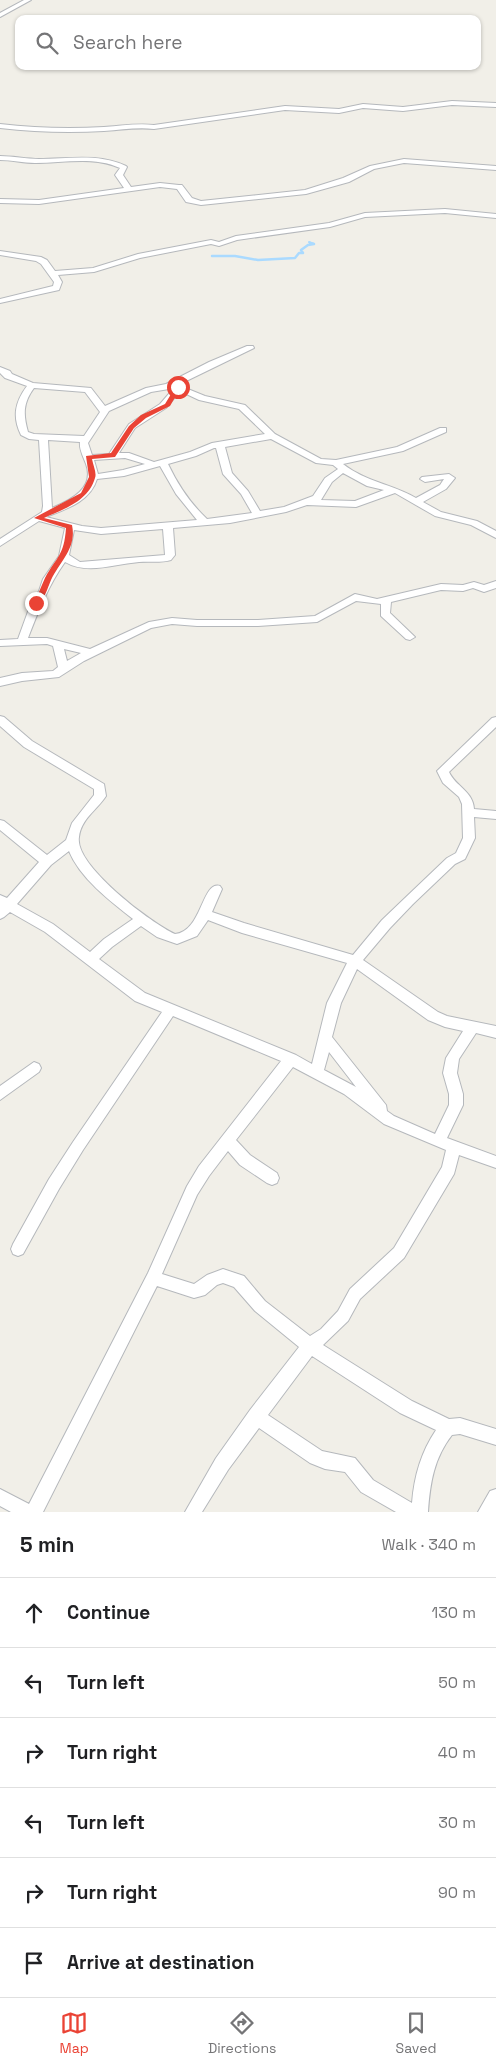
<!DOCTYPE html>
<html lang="en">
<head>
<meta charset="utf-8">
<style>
	:root { --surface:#fff; --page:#f2f2f2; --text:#202124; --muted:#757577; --line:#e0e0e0; --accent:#ea4335 }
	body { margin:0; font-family:"Space Grotesk",sans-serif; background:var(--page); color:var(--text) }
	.stop { position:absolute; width:15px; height:15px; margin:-11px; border:4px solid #ea4335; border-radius:50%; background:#fff }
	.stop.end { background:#ea4335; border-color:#fff; box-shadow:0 1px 5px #0008 }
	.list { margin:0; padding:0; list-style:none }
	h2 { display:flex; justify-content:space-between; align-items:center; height:65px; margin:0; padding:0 20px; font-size:21px }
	h2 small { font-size:16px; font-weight:400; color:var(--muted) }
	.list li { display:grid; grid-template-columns:32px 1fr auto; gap:15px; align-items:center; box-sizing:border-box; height:70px; padding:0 20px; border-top:1px solid var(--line) }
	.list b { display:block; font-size:19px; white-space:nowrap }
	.list em { font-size:16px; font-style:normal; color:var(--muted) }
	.icon { flex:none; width:28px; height:28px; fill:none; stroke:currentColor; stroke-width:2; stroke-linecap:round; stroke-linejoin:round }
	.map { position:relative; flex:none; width:496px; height:1512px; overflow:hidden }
	.search { position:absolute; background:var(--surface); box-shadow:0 1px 4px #0004; left:15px; right:15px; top:15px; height:55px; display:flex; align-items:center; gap:12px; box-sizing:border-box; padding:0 18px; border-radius:10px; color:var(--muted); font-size:19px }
	.sheet { height:485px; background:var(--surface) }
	nav { display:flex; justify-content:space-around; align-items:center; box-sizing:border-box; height:70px; border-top:1px solid var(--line); background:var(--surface); font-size:14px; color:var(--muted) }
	nav a { display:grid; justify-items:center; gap:2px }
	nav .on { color:var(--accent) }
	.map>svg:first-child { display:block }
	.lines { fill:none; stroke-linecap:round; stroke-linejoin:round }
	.stream-far1 { stroke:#aadaff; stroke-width:2 }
	.stream { stroke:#aadaff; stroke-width:2.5 }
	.street-casing { stroke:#b5b8bc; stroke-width:2 }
	.street { fill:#fff; fill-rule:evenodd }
	.route { fill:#ea4335 }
</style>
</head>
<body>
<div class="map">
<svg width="496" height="1512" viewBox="0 0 496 1512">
	<rect width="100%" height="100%" fill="#f1efe8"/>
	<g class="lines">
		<path class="stream-far1" d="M 309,242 L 314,244"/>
		<path class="stream" d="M 212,256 L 235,256 L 258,260 L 295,258 L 299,253 L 303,253 L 301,250 L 308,245 L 314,244 L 310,243"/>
		<g class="street-casing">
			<path id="street" d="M 24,0 L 31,0 L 0,17 L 0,13 Z
				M 452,101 L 496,103 L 496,107 L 452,105 L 403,111 L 363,108 L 339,113 L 285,110 L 154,129 C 137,127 121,130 104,131 C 70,133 34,132 0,128 L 0,124 C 34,128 70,129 104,127 C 121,126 137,123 154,125 L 285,106 L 339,109 L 363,104 L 403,107 Z
				M 0,156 C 13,156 26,159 39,159 C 69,159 98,153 126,166 L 127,167 L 123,175 L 131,187 L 160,183 L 179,185 L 182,185 L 192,198 L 201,201 L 305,190 L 343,178 L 370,166 L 404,159 L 496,166 L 496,170 L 404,163 L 374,169 L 349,182 L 306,194 L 201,205 L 186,202 L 177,189 L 160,187 L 39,204 L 0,203 L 0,199 L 39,200 L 124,188 L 115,175 L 120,168 C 94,156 63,163 35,163 C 23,163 12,160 0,160 Z
				M 445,209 L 496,214 L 496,218 L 445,213 L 365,217 L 330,227 L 237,240 L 219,246 L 211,244 L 140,258 L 94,272 L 58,275 L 62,282 L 59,290 L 0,303 L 0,299 L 53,286 L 54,282 L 41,264 L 36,261 L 0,255 L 0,251 L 41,257 L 47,260 L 55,271 L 93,268 L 138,254 L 211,240 L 219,242 L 236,236 L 329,223 L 365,213 Z
				M 247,346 L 253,346 L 254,348 L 178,385 L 205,396 L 245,405 L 275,434 L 321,459 L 336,460 L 397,447 L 440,428 L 446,428 L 446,432 L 403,451 L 343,464 C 366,482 392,484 416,498 L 440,485 L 444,479 L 425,482 L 420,479 L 422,477 L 449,474 L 455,478 L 446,489 L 423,502 L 441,512 L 477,521 L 496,531 L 496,538 L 471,525 L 435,516 L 395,493 L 356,507 L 307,505 L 286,512 L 230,523 L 173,528 L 175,555 L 171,560 C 161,563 150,561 139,562 C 115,564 87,575 65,562 C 48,586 38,612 28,638 L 47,638 L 90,649 L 149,622 L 172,618 L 197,620 L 258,620 L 315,616 L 355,594 L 377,599 L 441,584 L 463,585 L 474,582 L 484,585 L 496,581 L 496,588 L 484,592 L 473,588 L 463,591 L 441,590 L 391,602 L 390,613 L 415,637 L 410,640 L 406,639 L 381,616 L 381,604 L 356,601 L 317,622 L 258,626 L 197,626 L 172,624 L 151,628 L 84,661 L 59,677 L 22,681 L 0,686 L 0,678 L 22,673 L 53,671 L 58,667 L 53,646 L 47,644 L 0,646 L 0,640 L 18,639 L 30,606 L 39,591 L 43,579 L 59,556 L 65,528 L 39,521 L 0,546 L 0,539 L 42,512 L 43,506 L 39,440 L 29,439 L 21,435 C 12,417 15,402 27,386 L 5,378 L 0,373 L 0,367 L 10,371 L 12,374 L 33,383 L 91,388 L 105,406 L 146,388 L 166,384 L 209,362 ZM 34,388 L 85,392 L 100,412 L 84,436 L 34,434 L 28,432 C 23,414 23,403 34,388 ZM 169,389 L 173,389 L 160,404 L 129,424 L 109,454 L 92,455 L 88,443 L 109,411 L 151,392 ZM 180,391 L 199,400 L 239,409 L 265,434 L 212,443 L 190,452 L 154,462 L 129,453 L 119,453 L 135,428 L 166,408 ZM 271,439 L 316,463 L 333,465 L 338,469 L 325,478 L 313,496 L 284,507 L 260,511 L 248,491 L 232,473 L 225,447 ZM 48,440 L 80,442 C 79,449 83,456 86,464 C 95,488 71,500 52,508 ZM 214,448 L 216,448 L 223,474 L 241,494 L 252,513 L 207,519 C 190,503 178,485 168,464 L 196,456 ZM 125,458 L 145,464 L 123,470 L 98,474 L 94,460 ZM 160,466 L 176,494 L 197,520 L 101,528 L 82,526 L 46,517 C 66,509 90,502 97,479 L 124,476 ZM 343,473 L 367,486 L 384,490 L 355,501 L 321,500 L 332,482 ZM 163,529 L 165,555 L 80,562 L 69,555 L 74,530 L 101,534 ZM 64,649 L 81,653 L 67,661 Z
				M 0,716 L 4,717 L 32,741 L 104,784 L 106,796 C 97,810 81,819 79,837 C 74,865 151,923 175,934 C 202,932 202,880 220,886 L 222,889 L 212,912 L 244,923 L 353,955 L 382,920 L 405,898 L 447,858 L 456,853 L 463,838 L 462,804 L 459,797 L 443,783 L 437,771 L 492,718 L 496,717 L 496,727 L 449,772 C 455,786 473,791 474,809 L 496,811 L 496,819 L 474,817 L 475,838 L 465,859 L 455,864 L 413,904 L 390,928 L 363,960 L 438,1012 L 447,1016 L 496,1026 L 496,1038 L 476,1033 L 459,1059 L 457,1073 L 463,1094 L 463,1105 L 447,1138 L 496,1156 L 496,1168 L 459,1155 L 454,1174 L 404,1258 L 360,1299 L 348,1321 L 323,1345 L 412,1401 L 449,1419 L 460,1418 L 496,1429 L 496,1445 L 460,1434 L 452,1435 C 434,1458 430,1483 428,1512 L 396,1512 L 361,1492 L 345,1472 L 325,1469 L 310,1463 L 259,1428 L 228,1470 L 202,1512 L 185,1512 L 216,1458 L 250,1410 L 299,1347 L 255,1311 L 234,1287 L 223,1283 L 217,1285 L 205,1295 L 194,1298 L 157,1286 L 43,1512 L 11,1512 L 0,1506 L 0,1489 L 29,1504 L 148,1273 L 187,1186 L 199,1166 L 281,1061 L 173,1016 L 83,1150 L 59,1189 L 23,1254 L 18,1256 L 13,1254 L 11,1249 L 13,1244 L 49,1179 L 73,1142 L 162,1012 L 135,1001 L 45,932 L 10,912 L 4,917 L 0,919 L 0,895 L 7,898 L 39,862 L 0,830 L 0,820 L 4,821 L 47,855 L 66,840 L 72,823 L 94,795 L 94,789 L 24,747 L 0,726 ZM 69,851 C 80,878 110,901 133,919 L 104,939 L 90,952 L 53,924 L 17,904 L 51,865 ZM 208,920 L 242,933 L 347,963 L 327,1003 L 312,1064 L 296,1055 L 145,993 L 99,959 L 112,947 L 141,926 L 157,937 L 177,944 L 197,936 ZM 357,969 L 428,1020 L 445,1027 L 463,1031 L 446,1058 L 443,1073 L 449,1094 L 449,1105 L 435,1134 L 394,1116 L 387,1111 L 386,1105 L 332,1037 L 341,1003 ZM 329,1052 L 356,1087 L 324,1070 ZM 293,1067 L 344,1094 L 384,1124 L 446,1150 L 442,1167 L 394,1248 L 350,1289 L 338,1311 L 321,1329 L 310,1336 L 265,1301 L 244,1276 L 223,1269 L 207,1275 L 194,1284 L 162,1274 L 197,1195 L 209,1176 L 228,1151 L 240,1165 L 267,1183 L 272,1185 L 277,1183 L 279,1178 L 277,1173 L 250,1155 L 236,1140 ZM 312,1356 L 400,1413 L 436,1430 C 421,1452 414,1477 412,1503 L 373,1480 L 355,1458 L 322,1451 L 268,1415 Z
				M 34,1062 L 39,1064 L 41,1068 L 39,1072 L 0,1100 L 0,1086 Z
				M 496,1489 L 496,1512 L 478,1512 L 490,1491 Z"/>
		</g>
		<use href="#street" class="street"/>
	</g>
	<path class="route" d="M 176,386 L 181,387 L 170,406 L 146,418 L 134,428 L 115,457 L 92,459 C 93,465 97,473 95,478 C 88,502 63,509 44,518 L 72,525 C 77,548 60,561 51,580 C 47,590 46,594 39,605 L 34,605 L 33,603 C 38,595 41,587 45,578 C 57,556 64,556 66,528 L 34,518 L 81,493 L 89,477 L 86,456 L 111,453 L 129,426 L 141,415 L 165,404 Z"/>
</svg>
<div class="stop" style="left:178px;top:387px"></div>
<div class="stop end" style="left:36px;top:603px"></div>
<div class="search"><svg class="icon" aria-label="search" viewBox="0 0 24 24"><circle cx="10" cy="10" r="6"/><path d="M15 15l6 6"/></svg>Search here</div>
</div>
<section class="sheet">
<h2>5 min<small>Walk · 340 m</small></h2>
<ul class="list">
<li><svg class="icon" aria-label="ahead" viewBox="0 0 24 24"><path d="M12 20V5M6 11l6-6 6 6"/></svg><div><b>Continue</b></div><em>130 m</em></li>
<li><svg class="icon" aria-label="left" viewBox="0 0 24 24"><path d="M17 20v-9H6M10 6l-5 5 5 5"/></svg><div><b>Turn left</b></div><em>50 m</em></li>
<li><svg class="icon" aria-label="right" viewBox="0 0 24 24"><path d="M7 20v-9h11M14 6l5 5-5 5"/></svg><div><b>Turn right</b></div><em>40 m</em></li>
<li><svg class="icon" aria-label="left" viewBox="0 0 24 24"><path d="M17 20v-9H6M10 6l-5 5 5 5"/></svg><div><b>Turn left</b></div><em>30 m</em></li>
<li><svg class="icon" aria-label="right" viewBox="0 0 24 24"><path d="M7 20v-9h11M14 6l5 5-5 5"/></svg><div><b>Turn right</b></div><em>90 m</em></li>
<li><svg class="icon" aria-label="arrive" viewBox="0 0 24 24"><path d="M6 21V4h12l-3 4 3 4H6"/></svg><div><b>Arrive at destination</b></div></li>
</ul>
</section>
<nav>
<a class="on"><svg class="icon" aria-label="map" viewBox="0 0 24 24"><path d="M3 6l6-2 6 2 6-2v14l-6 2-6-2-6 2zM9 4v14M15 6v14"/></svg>Map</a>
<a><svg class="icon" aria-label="directions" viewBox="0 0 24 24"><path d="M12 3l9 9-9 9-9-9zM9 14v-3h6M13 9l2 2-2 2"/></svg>Directions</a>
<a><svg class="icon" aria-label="saved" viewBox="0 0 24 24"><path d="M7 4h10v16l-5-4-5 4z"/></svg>Saved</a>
</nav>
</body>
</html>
